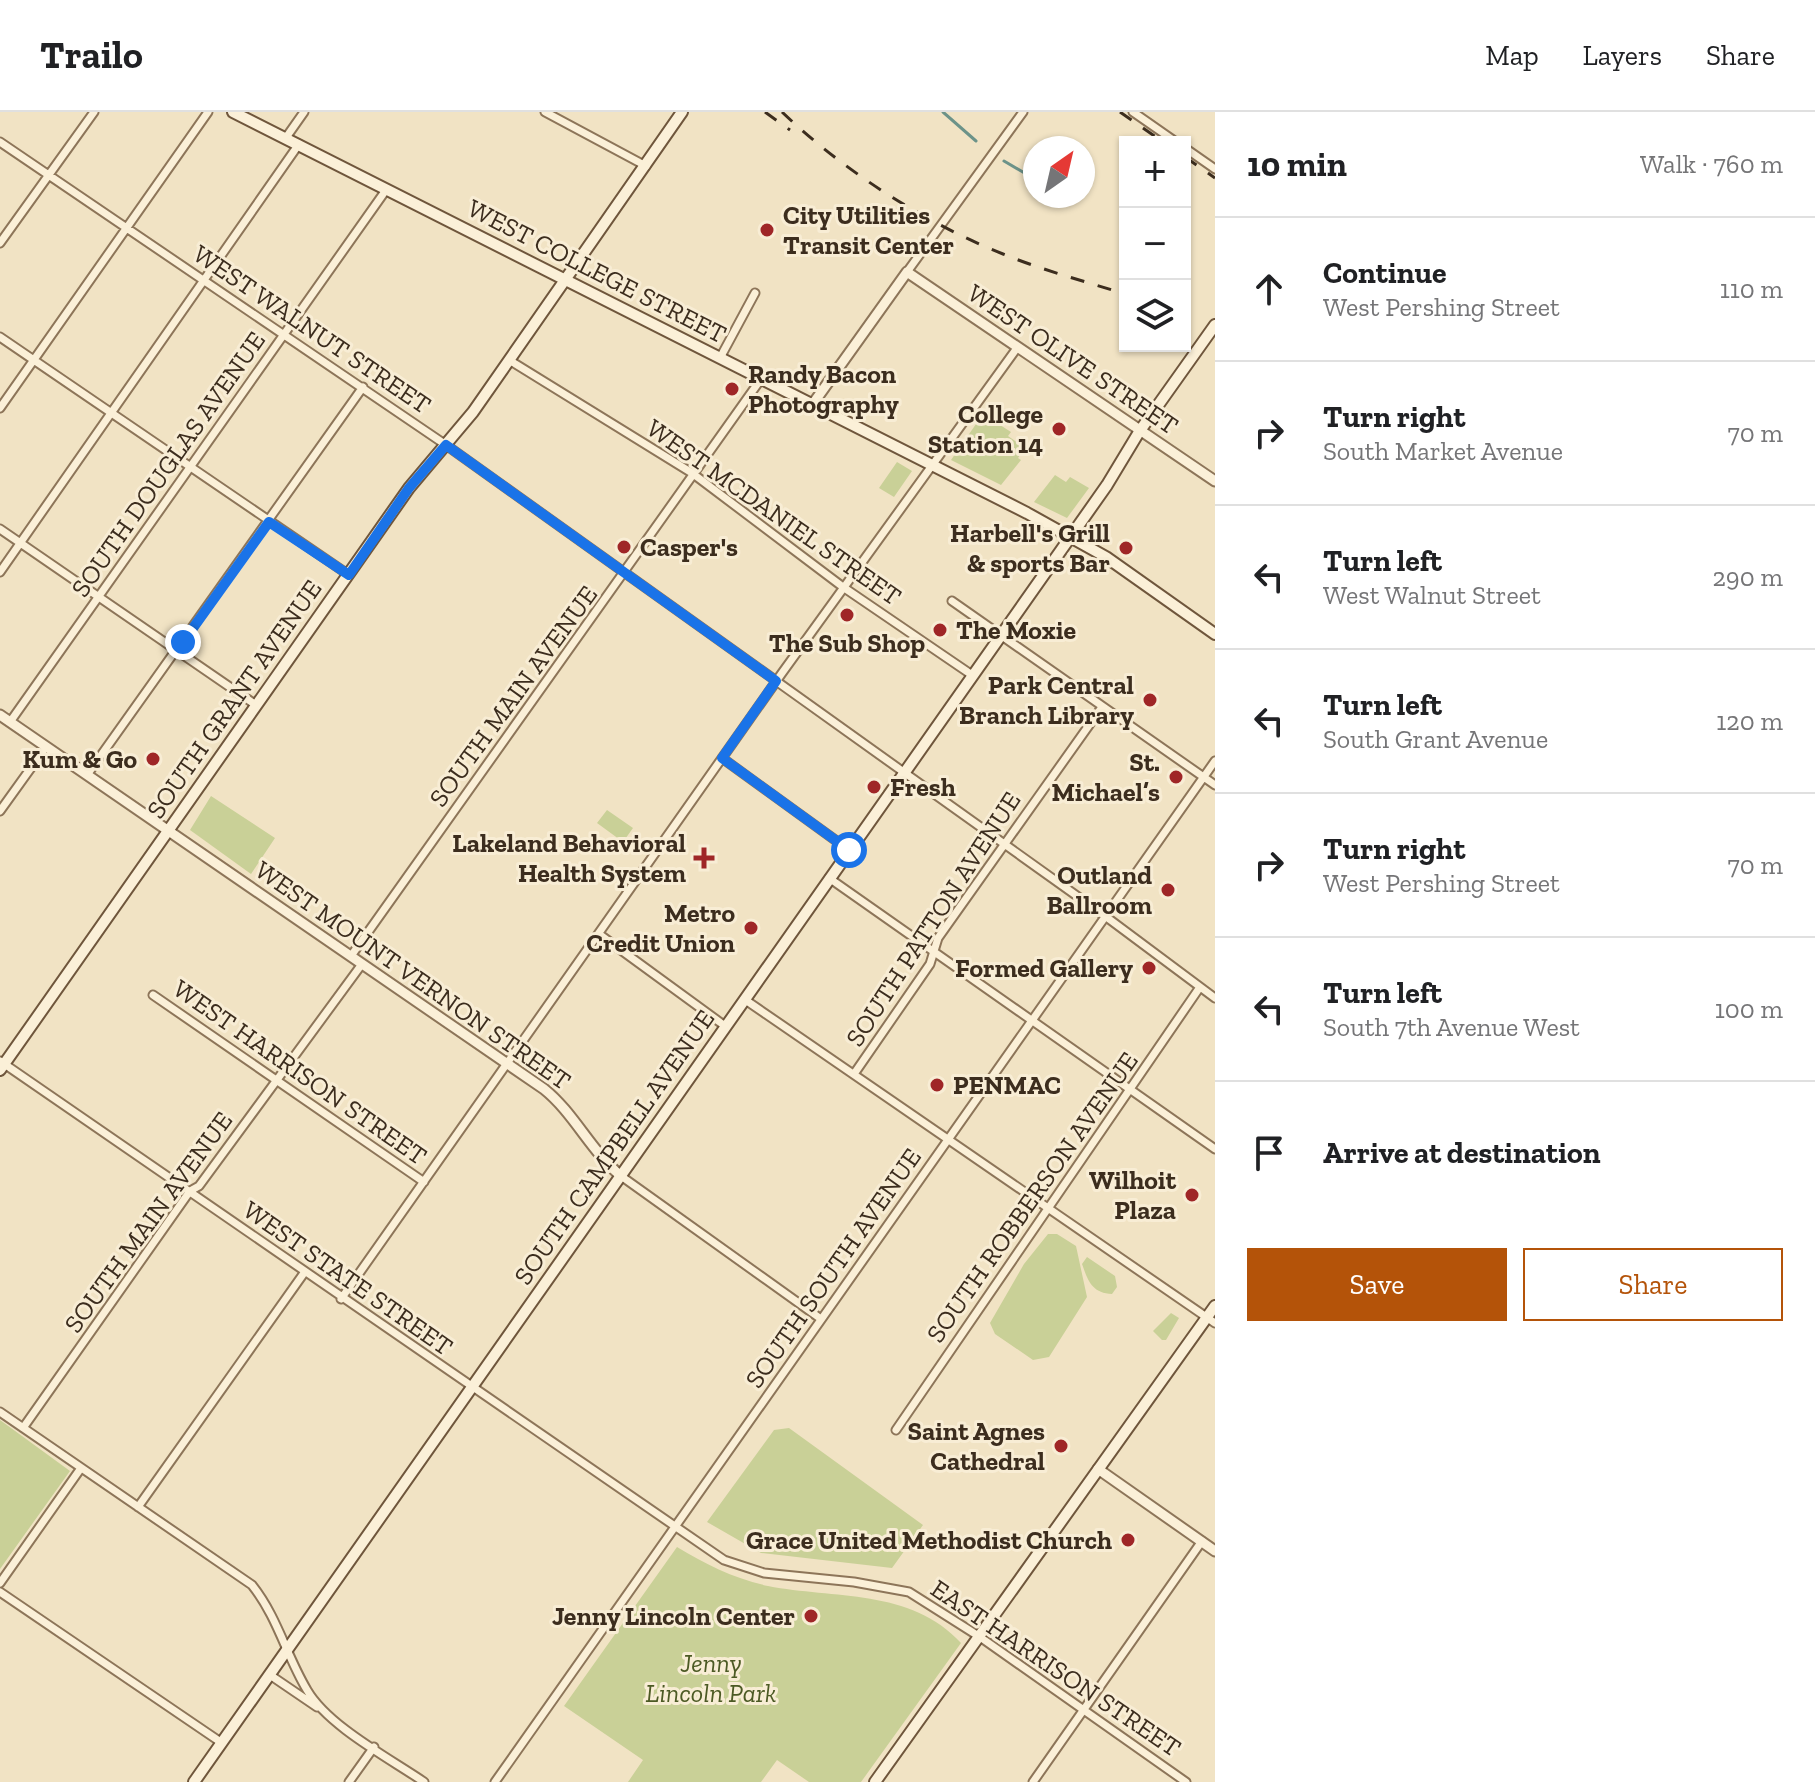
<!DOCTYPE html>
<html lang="en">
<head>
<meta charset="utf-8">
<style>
	:root { --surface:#fff; --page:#f2f2f2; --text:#202124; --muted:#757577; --line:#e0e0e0; --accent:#b45309 }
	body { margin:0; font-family:"Zilla Slab",serif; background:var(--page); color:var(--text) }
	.controls { position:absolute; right:24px; top:24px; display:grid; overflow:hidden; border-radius:0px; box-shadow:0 2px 6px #0004 }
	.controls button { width:72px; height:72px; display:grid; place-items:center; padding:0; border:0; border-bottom:2px solid var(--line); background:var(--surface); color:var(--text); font:40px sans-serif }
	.compass { position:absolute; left:1023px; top:24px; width:72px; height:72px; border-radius:50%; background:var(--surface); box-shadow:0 2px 6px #0004; rotate:34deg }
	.stop { position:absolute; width:24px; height:24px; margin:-18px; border:6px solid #1a73e8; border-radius:50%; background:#fff }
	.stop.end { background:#1a73e8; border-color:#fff; box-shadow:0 2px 8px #0008 }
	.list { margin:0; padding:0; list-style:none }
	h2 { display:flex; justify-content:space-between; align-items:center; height:104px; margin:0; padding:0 32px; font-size:34px }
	h2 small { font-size:26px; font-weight:400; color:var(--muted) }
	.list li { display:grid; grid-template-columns:52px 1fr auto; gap:24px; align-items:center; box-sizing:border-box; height:144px; padding:0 32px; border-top:2px solid var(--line) }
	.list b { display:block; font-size:30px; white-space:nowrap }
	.list p { margin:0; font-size:26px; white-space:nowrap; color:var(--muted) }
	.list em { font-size:26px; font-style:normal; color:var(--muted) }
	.actions { display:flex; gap:16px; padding:24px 32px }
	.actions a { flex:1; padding:18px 0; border:2px solid var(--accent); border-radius:0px; text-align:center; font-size:28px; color:var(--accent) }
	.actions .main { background:var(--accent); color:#fff }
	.icon { flex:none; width:44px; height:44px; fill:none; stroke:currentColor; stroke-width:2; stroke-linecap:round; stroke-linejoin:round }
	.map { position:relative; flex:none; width:1215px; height:1670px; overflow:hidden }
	header { display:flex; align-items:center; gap:48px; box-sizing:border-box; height:112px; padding:0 40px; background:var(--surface); border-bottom:2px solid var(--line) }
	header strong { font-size:38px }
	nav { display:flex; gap:44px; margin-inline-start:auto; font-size:28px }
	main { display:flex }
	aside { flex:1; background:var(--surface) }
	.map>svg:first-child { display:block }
	.green { fill:#c9d097 }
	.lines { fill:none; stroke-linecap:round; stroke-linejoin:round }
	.stream { stroke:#6c9389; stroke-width:3 }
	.minor-casing { stroke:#8d7559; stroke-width:11 }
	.tertiary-casing { stroke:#8d7559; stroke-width:13 }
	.secondary-casing { stroke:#6f563c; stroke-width:14 }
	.minor { stroke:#fbf0d8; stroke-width:7 }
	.tertiary { stroke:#fbf0d8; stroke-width:9 }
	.secondary { stroke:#fbf0d8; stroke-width:10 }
	.rail { stroke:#3c2d1e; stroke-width:3; stroke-dasharray:14 14; stroke-linecap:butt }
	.route { stroke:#1a73e8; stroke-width:10 }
	.poi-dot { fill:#9f2627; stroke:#f8edd5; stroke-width:3 }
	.labels { text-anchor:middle; stroke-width:6; stroke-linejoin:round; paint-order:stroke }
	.poi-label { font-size:26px; font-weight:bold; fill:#3c2d1e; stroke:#f8edd5; text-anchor:end }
	.street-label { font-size:26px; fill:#3c2d1e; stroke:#f8edd5 }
	.park-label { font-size:26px; font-style:italic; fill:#4c5a24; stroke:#f8edd5 }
</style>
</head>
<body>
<header>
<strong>Trailo</strong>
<nav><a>Map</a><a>Layers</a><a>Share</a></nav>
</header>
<main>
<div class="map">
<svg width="1215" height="1670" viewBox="0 0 1215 1670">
	<rect width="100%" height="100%" fill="#f1e3c4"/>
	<path class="green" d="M 983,302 L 1011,320 L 1008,324 L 1025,336 L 1018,346 L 1021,348 L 1001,373 L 951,348 Z
		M 897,350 L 912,359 L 894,385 L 879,376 Z
		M 1055,363 L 1066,370 L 1070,365 L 1089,376 L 1067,406 L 1034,390 Z
		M 211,684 L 275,726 L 251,762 L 190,718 Z
		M 607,698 L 633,716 L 623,730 L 597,711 Z
		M 1048,1122 L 1057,1122 L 1076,1134 L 1087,1185 L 1049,1245 L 1033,1248 L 995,1222 L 990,1211 L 1024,1152 Z
		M 1087,1145 L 1115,1164 L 1117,1175 L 1112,1182 C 1092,1181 1088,1169 1082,1152 Z
		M 1171,1201 L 1179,1206 L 1166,1228 L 1162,1228 L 1153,1219 Z
		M 0,1308 L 70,1359 L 0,1457 Z
		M 789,1316 L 923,1413 L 892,1456 L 761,1441 L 707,1410 L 774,1318 Z
		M 677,1435 C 705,1452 735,1467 768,1474 C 833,1487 911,1476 961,1531 L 861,1670 L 809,1670 L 777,1648 L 761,1670 L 628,1670 L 643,1648 L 564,1594 Z"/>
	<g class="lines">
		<path class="stream" d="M 943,0 L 976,29
			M 1004,49 L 1028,63"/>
		<g class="minor-casing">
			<path id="minor" d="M 545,0 L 646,54
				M 1133,0 L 1176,30
				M 285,27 L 304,0
				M 0,30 L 446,333 L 1105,804 L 1215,886
				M 1185,36 L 1215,57
				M 0,131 L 94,0
				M 907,160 L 1023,0
				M 0,225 L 349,463
				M 720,246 L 755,181
				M 509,248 L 692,361 L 843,475 L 972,563
				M 0,296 L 208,0
				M 0,417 L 256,593
				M 0,460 L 299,32
				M 952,489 L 1215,673
				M 10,610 L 386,78
				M 722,646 L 849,738
				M 87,663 L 363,275
				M 0,699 L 46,635
				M 829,766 L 1215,1037
				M 599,822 L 725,914
				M 351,844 L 761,267
				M 153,883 L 424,1070
				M 744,887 L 1215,1211
				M 0,949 L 724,1448 L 764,1461 L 854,1470 L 909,1480 L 980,1525 L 1186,1670
				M 854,962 L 930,852 L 938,826 L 1102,595
				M 621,1064 L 821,1207
				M 341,1187 L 782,561 L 1017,236
				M 0,1300 L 252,1473 C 278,1506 286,1543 307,1578 C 328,1614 389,1646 424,1670
				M 23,1316 L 190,1079 L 199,1074 L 362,852
				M 896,1318 L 1200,875
				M 138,1395 L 304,1161
				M 0,1471 L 81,1356
				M 0,1480 L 222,1631
				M 270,1563 L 317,1595
				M 349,1670 L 374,1635
				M 495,1670 L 1215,649
				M 1033,1670 L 1202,1429"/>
		</g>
		<g class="tertiary-casing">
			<path id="tertiary" d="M 812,293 L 907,160 L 1215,369
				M 0,603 L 544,977 C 574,1001 590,1038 621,1064
				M 1098,1357 L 1215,1439"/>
		</g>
		<g class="secondary-casing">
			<path id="secondary" d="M 233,0 L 1027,401 L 1106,445 L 1215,522
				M 0,958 L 409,376 L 473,300 L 682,0
				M 194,1670 L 1107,373 L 1139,320 L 1215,213
				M 875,1670 L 1215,1194"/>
		</g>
		<use href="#minor" class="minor"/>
		<use href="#tertiary" class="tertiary"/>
		<use href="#secondary" class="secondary"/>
		<path class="rail" d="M 765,0 L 790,18
			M 782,0 C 844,59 923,110 1003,142 C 1042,158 1084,169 1125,182
			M 1120,0 L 1163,30
			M 1185,45 L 1215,66
			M 1185,202 L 1188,203"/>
	</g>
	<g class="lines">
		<path class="route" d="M 183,530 L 269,410 L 349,463 L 409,376 L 446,333 L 776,569 L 722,646 L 849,738"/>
	</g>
	<g class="poi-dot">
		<circle cx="767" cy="118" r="8"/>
		<circle cx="732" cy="277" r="8"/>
		<circle cx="1059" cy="317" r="8"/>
		<circle cx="624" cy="435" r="8"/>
		<circle cx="1126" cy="436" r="8"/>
		<circle cx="847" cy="503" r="8"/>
		<circle cx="940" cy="518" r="8"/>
		<circle cx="1150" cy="588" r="8"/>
		<circle cx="153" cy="647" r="8"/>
		<circle cx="1176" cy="665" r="8"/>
		<circle cx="874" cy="675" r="8"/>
		<path d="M700 734h8v8h8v8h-8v8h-8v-8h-8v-8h8z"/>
		<circle cx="1168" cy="778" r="8"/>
		<circle cx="751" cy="816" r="8"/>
		<circle cx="1149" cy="856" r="8"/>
		<circle cx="937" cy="973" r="8"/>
		<circle cx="1192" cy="1083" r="8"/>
		<circle cx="1061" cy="1334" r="8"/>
		<circle cx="1128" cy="1428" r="8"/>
		<circle cx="811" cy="1504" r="8"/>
	</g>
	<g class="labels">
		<g class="poi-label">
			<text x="783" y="112" text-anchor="start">City Utilities<tspan x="783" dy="30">Transit Center</tspan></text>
			<text x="748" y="271" text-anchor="start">Randy Bacon<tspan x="748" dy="30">Photography</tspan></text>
			<text x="1043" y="311">College<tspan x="1043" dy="30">Station 14</tspan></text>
			<text x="1110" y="430">Harbell's Grill<tspan x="1110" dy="30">&amp; sports Bar</tspan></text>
			<text x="640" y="444" text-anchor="start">Casper's</text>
			<text x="956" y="527" text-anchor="start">The Moxie</text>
			<text x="847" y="540" text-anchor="middle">The Sub Shop</text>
			<text x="1134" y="582">Park Central<tspan x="1134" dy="30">Branch Library</tspan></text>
			<text x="137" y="656">Kum &amp; Go</text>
			<text x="1160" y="659">St.<tspan x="1160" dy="30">Michael’s</tspan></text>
			<text x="890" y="684" text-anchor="start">Fresh</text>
			<text x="686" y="740">Lakeland Behavioral<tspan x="686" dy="30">Health System</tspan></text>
			<text x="1152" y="772">Outland<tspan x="1152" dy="30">Ballroom</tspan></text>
			<text x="735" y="810">Metro<tspan x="735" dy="30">Credit Union</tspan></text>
			<text x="1133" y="865">Formed Gallery</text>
			<text x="953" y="982" text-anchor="start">PENMAC</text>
			<text x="1176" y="1077">Wilhoit<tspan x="1176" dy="30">Plaza</tspan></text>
			<text x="1045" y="1328">Saint Agnes<tspan x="1045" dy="30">Cathedral</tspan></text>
			<text x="1112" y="1437">Grace United Methodist Church</text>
			<text x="795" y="1513">Jenny Lincoln Center</text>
		</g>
		<g class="street-label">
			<text transform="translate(597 159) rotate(27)" y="9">WEST COLLEGE STREET</text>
			<text transform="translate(312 217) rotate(34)" y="9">WEST WALNUT STREET</text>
			<text transform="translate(1073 247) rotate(34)" y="9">WEST OLIVE STREET</text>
			<text transform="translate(168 352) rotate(-55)" y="9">SOUTH DOUGLAS AVENUE</text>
			<text transform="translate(774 400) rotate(35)" y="9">WEST MCDANIEL STREET</text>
			<text transform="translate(513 584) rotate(-54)" y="9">SOUTH MAIN AVENUE</text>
			<text transform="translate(234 587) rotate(-55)" y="9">SOUTH GRANT AVENUE</text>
			<text transform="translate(933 807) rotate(-57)" y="9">SOUTH PATTON AVENUE</text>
			<text transform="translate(413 863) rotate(35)" y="9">WEST MOUNT VERNON STREET</text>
			<text transform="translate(300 960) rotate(35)" y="9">WEST HARRISON STREET</text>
			<text transform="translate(614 1035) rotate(-55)" y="9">SOUTH CAMPBELL AVENUE</text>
			<text transform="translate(1032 1085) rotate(-55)" y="9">SOUTH ROBBERSON AVENUE</text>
			<text transform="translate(148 1110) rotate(-54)" y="9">SOUTH MAIN AVENUE</text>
			<text transform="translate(833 1156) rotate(-55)" y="9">SOUTH SOUTH AVENUE</text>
			<text transform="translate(348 1166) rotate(35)" y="9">WEST STATE STREET</text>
			<text transform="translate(1056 1556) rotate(34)" y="9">EAST HARRISON STREET</text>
		</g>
		<g class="park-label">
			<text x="711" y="1560">Jenny<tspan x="711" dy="30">Lincoln Park</tspan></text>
		</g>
	</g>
</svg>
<div class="controls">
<button>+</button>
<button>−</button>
<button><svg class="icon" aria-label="layers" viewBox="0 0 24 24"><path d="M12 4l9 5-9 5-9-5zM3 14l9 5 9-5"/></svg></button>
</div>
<svg class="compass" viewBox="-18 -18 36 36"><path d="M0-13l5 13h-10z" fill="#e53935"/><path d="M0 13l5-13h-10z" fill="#757577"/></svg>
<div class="stop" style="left:849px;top:738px"></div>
<div class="stop end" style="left:183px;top:530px"></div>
</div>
<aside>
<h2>10 min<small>Walk · 760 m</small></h2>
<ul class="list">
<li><svg class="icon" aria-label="ahead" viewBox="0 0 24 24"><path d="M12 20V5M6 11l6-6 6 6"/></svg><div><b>Continue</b><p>West Pershing Street</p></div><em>110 m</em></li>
<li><svg class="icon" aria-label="right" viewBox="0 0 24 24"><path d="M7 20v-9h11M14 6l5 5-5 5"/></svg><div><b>Turn right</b><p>South Market Avenue</p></div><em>70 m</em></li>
<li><svg class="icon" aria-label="left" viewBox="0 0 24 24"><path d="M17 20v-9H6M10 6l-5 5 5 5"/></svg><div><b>Turn left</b><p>West Walnut Street</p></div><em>290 m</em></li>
<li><svg class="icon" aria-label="left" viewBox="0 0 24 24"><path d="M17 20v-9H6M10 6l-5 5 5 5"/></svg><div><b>Turn left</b><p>South Grant Avenue</p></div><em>120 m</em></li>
<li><svg class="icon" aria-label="right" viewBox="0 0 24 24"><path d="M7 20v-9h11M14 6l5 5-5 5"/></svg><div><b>Turn right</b><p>West Pershing Street</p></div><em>70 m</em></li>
<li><svg class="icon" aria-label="left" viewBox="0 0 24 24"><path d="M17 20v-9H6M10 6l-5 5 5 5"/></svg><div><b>Turn left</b><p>South 7th Avenue West</p></div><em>100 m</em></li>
<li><svg class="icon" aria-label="arrive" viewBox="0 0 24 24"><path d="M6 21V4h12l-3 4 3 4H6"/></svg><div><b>Arrive at destination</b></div></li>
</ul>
<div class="actions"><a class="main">Save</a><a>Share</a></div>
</aside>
</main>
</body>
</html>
